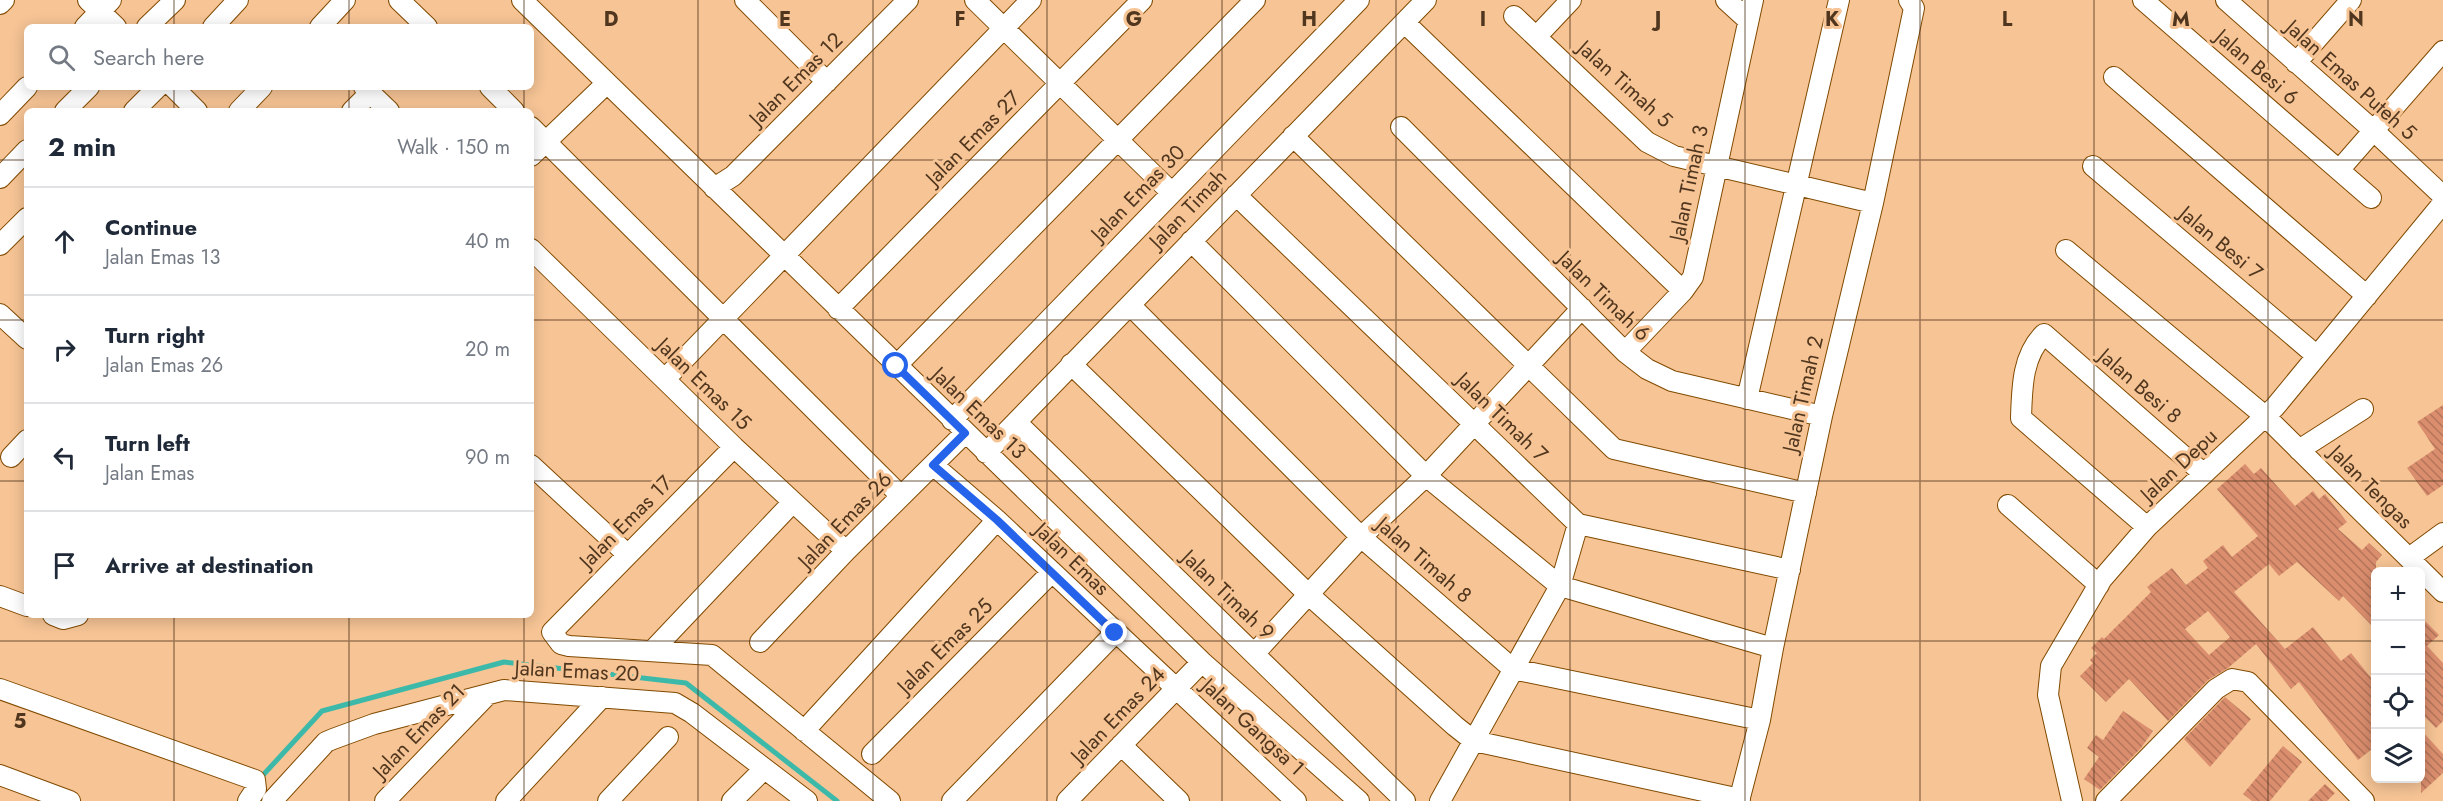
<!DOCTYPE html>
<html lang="en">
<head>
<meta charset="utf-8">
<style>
	:root { --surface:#fff; --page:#f2f2f3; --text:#1f2937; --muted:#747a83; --line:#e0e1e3 }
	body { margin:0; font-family:Jost,sans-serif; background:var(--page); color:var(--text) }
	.controls { position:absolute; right:18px; bottom:18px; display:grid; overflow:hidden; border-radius:9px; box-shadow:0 3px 15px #0003 }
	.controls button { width:54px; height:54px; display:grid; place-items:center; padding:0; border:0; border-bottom:2px solid var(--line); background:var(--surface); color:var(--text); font:30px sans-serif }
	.stop { position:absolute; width:18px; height:18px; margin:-14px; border:4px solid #2563eb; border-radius:50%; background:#fff }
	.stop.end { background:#2563eb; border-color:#fff; box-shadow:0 2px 6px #0008 }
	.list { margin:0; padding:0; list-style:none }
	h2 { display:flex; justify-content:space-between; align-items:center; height:78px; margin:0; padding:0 24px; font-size:26px }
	h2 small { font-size:20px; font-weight:400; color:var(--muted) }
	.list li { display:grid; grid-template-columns:39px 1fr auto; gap:18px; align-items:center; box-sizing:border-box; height:108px; padding:0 24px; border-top:2px solid var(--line) }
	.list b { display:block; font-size:22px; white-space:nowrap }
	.list p { margin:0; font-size:20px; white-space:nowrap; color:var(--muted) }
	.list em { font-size:20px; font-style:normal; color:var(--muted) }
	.icon { flex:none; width:33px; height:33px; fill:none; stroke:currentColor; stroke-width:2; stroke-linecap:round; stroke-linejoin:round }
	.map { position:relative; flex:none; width:2443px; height:801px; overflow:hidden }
	.search { position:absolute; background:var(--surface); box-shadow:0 3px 15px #0003; left:24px; top:24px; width:510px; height:66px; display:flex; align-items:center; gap:15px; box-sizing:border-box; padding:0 21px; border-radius:9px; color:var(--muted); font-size:22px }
	.panel { position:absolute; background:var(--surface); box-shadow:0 3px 15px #0003; left:24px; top:108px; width:510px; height:510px; border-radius:9px }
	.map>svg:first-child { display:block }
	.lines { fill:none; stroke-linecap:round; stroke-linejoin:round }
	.stream { stroke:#3db9aa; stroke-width:5 }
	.building { fill:url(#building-back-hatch); fill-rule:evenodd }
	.minor-casing { stroke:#814a00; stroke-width:22 }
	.minor { stroke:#fff; stroke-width:20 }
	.route { stroke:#2563eb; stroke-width:8 }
	.grid { fill:none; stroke:#50361e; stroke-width:1.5; stroke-opacity:0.55 }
	.labels { text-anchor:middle; stroke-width:6; stroke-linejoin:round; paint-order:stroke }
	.street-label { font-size:21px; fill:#50361e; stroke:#f6c495 }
	.grid-label { font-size:20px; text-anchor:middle; font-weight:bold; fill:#50361e; stroke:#f6c495; stroke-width:6; stroke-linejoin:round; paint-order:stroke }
</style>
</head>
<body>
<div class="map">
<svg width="2443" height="801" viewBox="0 0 2443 801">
	<defs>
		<pattern id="building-back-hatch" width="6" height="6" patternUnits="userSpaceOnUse" patternTransform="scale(1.5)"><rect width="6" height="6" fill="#db8e6e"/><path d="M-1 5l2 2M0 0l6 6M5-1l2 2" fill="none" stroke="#b4755a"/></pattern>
	</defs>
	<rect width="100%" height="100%" fill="#f6c495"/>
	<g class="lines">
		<path class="stream" d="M 264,774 L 322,711 L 504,662 L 686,683 L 837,801"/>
	</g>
	<path class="building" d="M 2443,405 L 2443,485 L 2427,496 L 2407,468 L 2435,449 L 2417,422 Z
		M 2245,464 L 2254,474 L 2261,468 L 2295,506 L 2313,491 L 2319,499 L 2325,494 L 2347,522 L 2338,529 L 2362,550 L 2369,543 L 2382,555 L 2376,562 L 2376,630 L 2343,596 L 2339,601 L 2297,562 L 2279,576 L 2269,564 L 2234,592 L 2285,649 L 2313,627 L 2341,661 L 2351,653 L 2376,684 L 2376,746 L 2358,760 L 2299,682 L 2291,689 L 2256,644 L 2228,668 L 2208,680 L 2168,721 L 2129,679 L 2106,702 L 2080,676 L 2093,663 L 2090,660 L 2097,653 L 2091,648 L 2102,637 L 2104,639 L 2151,592 L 2147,587 L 2172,568 L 2186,585 L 2208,568 L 2203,561 L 2223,545 L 2232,557 L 2258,536 L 2217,489 ZM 2208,611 L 2230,637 L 2209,655 L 2185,629 Z
		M 2421,617 L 2439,635 L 2427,646 L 2443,663 L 2443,721 L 2436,728 L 2421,713 Z
		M 2225,697 L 2251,719 L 2210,767 L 2184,739 Z
		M 2123,711 L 2153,731 L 2141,748 L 2100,790 L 2084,779 L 2099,757 L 2087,748 L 2096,735 L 2103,740 Z
		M 2421,730 L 2443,754 L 2443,773 L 2421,793 Z
		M 2283,746 L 2302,762 L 2270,801 L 2252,801 L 2243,794 Z
		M 2325,784 L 2335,793 L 2327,801 L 2308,801 Z"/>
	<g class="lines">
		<g class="minor-casing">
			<path id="minor" d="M 88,0 L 116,27
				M 399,0 L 427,27
				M 522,0 L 1202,662 L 1359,801
				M 745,0 L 827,82
				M 975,0 L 1172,193
				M 1726,0 L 1748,20
				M 2143,0 L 2371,198
				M 2226,0 L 2373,130 L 2443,196
				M 0,4 L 4,0
				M 1514,16 L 1647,142 L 1674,156 L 1873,203
				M 1405,23 L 1683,291
				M 85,27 L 111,0
				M 147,27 L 175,0
				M 213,27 L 238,0
				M 320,27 L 345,0
				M 1537,36 L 1571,0
				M 2296,63 L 2351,0
				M 2114,77 L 2367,296
				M 173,87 L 197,111
				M 364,87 L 389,111
				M 490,87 L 514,111
				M 65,111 L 89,87
				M 134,111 L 158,87
				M 239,111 L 262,87
				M 352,111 L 370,93
				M 0,115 L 27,87
				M 531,127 L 901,496
				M 1401,127 L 1625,352 L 1647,369 L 1672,381 L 1822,416
				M 1293,136 L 1614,449 L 1806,493
				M 531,156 L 607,83
				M 2093,166 L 2317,356
				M 2340,169 L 2443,51
				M 0,178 L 27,150
				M 714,188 L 733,176 L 908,0
				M 1236,195 L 1578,524 L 1790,570
				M 1191,241 L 1426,476 L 1560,586 L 1773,648
				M 0,245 L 27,218
				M 531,249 L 734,447 L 846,551
				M 2066,250 L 2266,417 L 2443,592
				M 1130,305 L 1361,537 L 1513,669 L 1760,720
				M 838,309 L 1142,0
				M 0,314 L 27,339
				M 1625,352 L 1683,291 L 1693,277 L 1753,0
				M 1071,364 L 1308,594 L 1455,726 L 1474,741 L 1740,799
				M 896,366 L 1255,0
				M 665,379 L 1031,0
				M 1747,399 L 1839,0
				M 952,420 L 1359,0
				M 1017,423 L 1405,801
				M 734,447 L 552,632 L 561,644 L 569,646 L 712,655 L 890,801
				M 2299,450 L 2363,409
				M 986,453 L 1426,0
				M 11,457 L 27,440
				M 531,465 L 627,554
				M 933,465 L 997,520 L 1296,801
				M 2008,505 L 2099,585
				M 2147,527 L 2021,418 C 2022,388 2022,356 2044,334 L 2204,474
				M 2409,558 L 2443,533
				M 0,596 L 27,606
				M 53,615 L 63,619 L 78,615
				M 760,642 L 846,551 L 965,433
				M 653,650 L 793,502
				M 1254,654 L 1361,537 L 1426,476 L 1582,308
				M 0,689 L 255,780 L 256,789 L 248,801
				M 804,731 L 997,520
				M 1121,745 L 1179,801
				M 872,754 L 1052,572
				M 0,775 L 70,801
				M 272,801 L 326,742 L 333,739 L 374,724 L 504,690 L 675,703 L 692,713 L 807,801
				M 385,801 L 487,695
				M 506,801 L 602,697
				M 608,801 L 668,737
				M 732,801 L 764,769
				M 952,801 L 1115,633
				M 1067,801 L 1202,662
				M 1440,801 L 1560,586 L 1578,524
				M 1739,801 L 1760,720 L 1773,648 L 1822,416 L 1873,203 L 1914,8 L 1909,0
				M 2072,801 L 2048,695 L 2051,666 L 2102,579 L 2147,527 L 2275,407 L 2443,203
				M 2106,801 L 2216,689 L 2232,679 L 2248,682 L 2364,801"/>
		</g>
		<use href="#minor" class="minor"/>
	</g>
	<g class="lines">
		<path class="route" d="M 896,366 L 965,433 L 933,465 L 997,520 L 1115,633"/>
	</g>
	<path class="grid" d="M 174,0 L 174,27M 349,0 L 349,27M 524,0 L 524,27M 698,0 L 698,801M 873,0 L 873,801M 1047,0 L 1047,801M 1222,0 L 1222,801M 1396,0 L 1396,801M 1570,0 L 1570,801M 1745,0 L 1745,801M 1920,0 L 1920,801M 2094,0 L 2094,801M 2268,0 L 2268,801M 174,87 L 174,111M 349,87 L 349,111M 524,87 L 524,111M 0,160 L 27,160M 531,160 L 2443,160M 0,320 L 27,320M 531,320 L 2443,320M 0,481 L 27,481M 531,481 L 2443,481M 174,615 L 174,801M 349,615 L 349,801M 524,615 L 524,801M 0,641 L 2376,641M 2420,641 L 2443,641"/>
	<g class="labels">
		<g class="street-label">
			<text transform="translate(2257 67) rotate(41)" y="7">Jalan Besi 6</text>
			<text transform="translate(796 79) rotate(-45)" y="7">Jalan Emas 12</text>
			<text transform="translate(2351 80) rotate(42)" y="7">Jalan Emas Puteh 5</text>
			<text transform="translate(1625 84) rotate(42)" y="7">Jalan Timah 5</text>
			<text transform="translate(973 138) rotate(-45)" y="7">Jalan Emas 27</text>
			<text transform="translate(1689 183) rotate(-78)" y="7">Jalan Timah 3</text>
			<text transform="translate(1138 193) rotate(-46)" y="7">Jalan Emas 30</text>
			<text transform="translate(1188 209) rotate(-46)" y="7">Jalan Timah</text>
			<text transform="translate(2221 243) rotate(40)" y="7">Jalan Besi 7</text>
			<text transform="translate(1604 296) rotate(44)" y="7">Jalan Timah 6</text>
			<text transform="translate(704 384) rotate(44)" y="7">Jalan Emas 15</text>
			<text transform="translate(2140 386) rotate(41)" y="7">Jalan Besi 8</text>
			<text transform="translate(1803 394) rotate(-77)" y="7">Jalan Timah 2</text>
			<text transform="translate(979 413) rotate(44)" y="7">Jalan Emas 13</text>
			<text transform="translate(1502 417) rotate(44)" y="7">Jalan Timah 7</text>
			<text transform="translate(2179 465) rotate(-43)" y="7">Jalan Depu</text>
			<text transform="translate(2371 487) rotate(45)" y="7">Jalan Tengas</text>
			<text transform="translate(845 520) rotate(-46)" y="7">Jalan Emas 26</text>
			<text transform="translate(626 522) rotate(-45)" y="7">Jalan Emas 17</text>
			<text transform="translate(1072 559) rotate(44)" y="7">Jalan Emas</text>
			<text transform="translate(1424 560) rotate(41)" y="7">Jalan Timah 8</text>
			<text transform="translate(1228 595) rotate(44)" y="7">Jalan Timah 9</text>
			<text transform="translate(945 646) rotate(-45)" y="7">Jalan Emas 25</text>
			<text transform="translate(577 671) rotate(3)" y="7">Jalan Emas 20</text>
			<text transform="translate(1118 715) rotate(-46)" y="7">Jalan Emas 24</text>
			<text transform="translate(1253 727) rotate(43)" y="7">Jalan Gangsa 1</text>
			<text transform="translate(419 731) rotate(-46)" y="7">Jalan Emas 21</text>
		</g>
	</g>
	<g class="grid-label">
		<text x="611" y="26">D</text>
		<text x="785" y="26">E</text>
		<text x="960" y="26">F</text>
		<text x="1134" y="26">G</text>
		<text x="1309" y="26">H</text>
		<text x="1483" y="26">I</text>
		<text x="1658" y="26">J</text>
		<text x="1832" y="26">K</text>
		<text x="2007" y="26">L</text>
		<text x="2181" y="26">M</text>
		<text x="2356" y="26">N</text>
		<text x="20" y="728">5</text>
	</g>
</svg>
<div class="controls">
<button>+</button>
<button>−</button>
<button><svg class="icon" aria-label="locate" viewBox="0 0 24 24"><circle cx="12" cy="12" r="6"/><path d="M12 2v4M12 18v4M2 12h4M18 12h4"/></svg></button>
<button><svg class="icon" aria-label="layers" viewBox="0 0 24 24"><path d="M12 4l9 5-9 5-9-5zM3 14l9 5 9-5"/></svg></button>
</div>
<div class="stop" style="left:896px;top:366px"></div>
<div class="stop end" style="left:1115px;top:633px"></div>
<div class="search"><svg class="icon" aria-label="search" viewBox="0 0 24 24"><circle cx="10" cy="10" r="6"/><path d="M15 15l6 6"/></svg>Search here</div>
<section class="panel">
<h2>2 min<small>Walk · 150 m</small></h2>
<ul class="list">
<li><svg class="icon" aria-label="ahead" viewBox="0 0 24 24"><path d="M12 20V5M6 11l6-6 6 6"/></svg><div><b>Continue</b><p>Jalan Emas 13</p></div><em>40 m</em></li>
<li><svg class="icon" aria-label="right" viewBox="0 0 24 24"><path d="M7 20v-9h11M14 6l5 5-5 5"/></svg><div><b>Turn right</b><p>Jalan Emas 26</p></div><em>20 m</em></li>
<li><svg class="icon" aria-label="left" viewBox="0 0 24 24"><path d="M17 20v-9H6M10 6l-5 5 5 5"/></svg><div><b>Turn left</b><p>Jalan Emas</p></div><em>90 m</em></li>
<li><svg class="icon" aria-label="arrive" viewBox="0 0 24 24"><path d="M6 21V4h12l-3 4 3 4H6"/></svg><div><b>Arrive at destination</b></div></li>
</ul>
</section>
</div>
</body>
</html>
